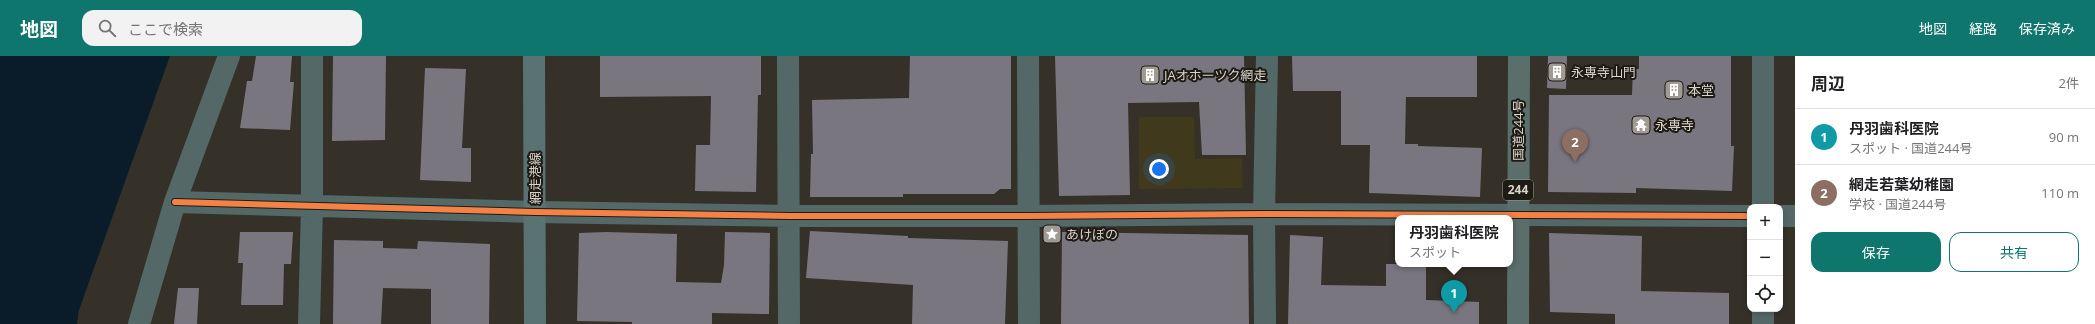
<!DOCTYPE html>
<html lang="ja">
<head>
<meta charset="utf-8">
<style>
	:root { --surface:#fff; --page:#f2f2f2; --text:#202124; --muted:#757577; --line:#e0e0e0; --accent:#0f766e }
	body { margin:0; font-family:"Open Sans","Noto Sans JP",sans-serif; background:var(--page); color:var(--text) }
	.controls { position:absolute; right:12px; bottom:12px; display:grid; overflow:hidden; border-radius:8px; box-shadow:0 2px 6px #0003 }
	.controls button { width:36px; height:36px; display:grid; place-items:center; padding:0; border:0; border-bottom:1px solid var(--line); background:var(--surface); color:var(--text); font:20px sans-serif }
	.you { position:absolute; left:1159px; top:113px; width:14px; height:14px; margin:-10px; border:3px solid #fff; border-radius:50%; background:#1a73e8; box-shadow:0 0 0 6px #1a73e833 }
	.badge { display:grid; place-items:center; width:26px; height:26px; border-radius:50%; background:var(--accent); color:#fff; font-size:13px; font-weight:700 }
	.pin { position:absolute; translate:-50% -33px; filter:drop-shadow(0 1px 2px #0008) }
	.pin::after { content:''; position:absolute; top:21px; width:14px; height:12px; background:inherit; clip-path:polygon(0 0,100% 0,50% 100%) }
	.popup { position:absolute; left:1395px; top:159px; width:118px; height:52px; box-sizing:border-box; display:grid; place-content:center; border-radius:8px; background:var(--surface); filter:drop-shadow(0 1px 3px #0005); font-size:13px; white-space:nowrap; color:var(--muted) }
	.popup b { font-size:15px; color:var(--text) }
	.popup::after { content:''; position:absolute; left:50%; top:100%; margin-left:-8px; border:8px solid transparent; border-top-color:var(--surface) }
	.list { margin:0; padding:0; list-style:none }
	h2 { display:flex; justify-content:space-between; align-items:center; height:52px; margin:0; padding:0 16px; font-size:17px }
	h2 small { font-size:13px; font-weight:400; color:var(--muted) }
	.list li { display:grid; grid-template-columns:26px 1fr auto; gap:12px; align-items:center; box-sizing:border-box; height:56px; padding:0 16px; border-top:1px solid var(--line) }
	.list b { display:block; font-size:15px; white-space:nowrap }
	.list p { margin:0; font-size:13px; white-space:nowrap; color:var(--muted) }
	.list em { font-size:13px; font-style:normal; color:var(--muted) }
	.actions { display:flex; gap:8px; padding:12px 16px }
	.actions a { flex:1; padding:9px 0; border:1px solid var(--accent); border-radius:12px; text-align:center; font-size:14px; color:var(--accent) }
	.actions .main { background:var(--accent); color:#fff }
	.icon { flex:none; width:22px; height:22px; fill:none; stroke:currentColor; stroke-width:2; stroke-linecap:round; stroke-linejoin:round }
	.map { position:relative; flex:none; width:1795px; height:268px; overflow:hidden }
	header { display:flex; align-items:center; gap:24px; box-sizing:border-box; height:56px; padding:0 20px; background:var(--accent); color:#fff }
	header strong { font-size:19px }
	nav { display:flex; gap:22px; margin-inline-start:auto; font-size:14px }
	.search { width:280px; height:36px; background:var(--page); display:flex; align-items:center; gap:10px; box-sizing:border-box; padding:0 14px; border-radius:12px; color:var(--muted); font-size:15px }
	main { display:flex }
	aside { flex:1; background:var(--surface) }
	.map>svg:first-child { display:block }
	.sand { fill:#41391c }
	.water { fill:#0a1c29 }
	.building { fill:#7a7680 }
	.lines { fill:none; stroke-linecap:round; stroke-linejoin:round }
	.street { stroke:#546967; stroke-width:22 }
	.secondary { stroke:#587371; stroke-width:22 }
	.highway { stroke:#5a6f6c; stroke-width:22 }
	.cycleway-casing { stroke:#1e1a14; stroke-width:8 }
	.cycleway { stroke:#f48246; stroke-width:6 }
	.labels { text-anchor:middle; stroke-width:4; stroke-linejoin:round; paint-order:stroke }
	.shield { fill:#1e1a14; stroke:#a19c94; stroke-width:1 }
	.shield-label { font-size:12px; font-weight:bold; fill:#d9d4cb }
	.poi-label { font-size:13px; fill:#d9d4cb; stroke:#1e1a14; text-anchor:start }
	.street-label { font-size:13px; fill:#d9d4cb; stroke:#1e1a14 }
</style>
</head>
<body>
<header>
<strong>地図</strong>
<div class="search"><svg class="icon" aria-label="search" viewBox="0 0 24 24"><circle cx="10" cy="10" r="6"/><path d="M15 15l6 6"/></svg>ここで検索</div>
<nav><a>地図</a><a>経路</a><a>保存済み</a></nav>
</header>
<main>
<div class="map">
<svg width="1795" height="268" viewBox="0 0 1795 268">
	<rect width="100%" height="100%" fill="#353129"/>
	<path class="sand" d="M 1139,61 L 1194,61 L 1195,103 L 1242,102 L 1243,132 L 1139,133 Z"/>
	<path class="water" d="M 0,0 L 170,0 L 79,254 L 77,268 L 0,268 Z"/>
	<path class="building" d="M 256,0 L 292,0 L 290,26 L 294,26 L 290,74 L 240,72 L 247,25 L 252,25 Z
		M 333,0 L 386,0 L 385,84 L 332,85 Z
		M 600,0 L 761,0 L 761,39 L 758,39 L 756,136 L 695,135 L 696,89 L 710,89 L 711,40 L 600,41 Z
		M 910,0 L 1011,0 L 1011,133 L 1000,133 L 994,138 L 903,138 L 903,141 L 810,141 L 811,98 L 813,98 L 812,44 L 909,42 Z
		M 1055,0 L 1244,0 L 1246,99 L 1202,99 L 1199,46 L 1128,47 L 1130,139 L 1059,140 Z
		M 1292,0 L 1477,0 L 1477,41 L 1406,41 L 1405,88 L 1418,88 L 1418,90 L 1482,92 L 1480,141 L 1369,137 L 1370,89 L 1341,89 L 1341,35 L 1293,35 Z
		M 1548,0 L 1567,0 L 1566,33 L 1547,32 Z
		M 1639,0 L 1731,0 L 1731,90 L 1734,90 L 1732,135 L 1636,132 L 1636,137 L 1548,136 L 1549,39 L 1632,39 L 1633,13 L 1639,13 Z
		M 425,12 L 466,13 L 462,92 L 471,92 L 471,126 L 420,124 Z
		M 810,175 L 908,180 L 908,182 L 1008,185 L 1005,268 L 912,268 L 913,229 L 806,222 Z
		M 240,176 L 293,176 L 291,208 L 284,208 L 283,249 L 241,249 L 243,207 L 238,207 Z
		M 606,176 L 677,178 L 676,226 L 721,227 L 724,209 L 725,176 L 770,177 L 769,258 L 712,257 L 712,268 L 632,268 L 632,266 L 577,265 L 579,177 Z
		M 1062,176 L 1248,179 L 1249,268 L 1061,268 Z
		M 1549,177 L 1642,180 L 1641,235 L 1729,237 L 1729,268 L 1615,268 L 1615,258 L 1550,256 Z
		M 1290,179 L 1323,181 L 1321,229 L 1386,230 L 1386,208 L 1426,208 L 1426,244 L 1479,246 L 1479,268 L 1288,268 Z
		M 334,184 L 383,185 L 383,192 L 417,193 L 418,185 L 490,188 L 489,268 L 431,268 L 431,233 L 383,232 L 381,268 L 333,268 Z
		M 178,232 L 199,232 L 197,268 L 174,268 Z"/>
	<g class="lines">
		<path class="street" d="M 788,0 L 789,268
			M 1028,0 L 1029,268
			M 175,146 L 535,156 L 789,160 L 1027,160 L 1264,158 L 1750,160
			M 1763,151 L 1763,0
			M 1780,160 L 1795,160
			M 139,268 L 175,146 L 229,0
			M 309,268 L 312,150 L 312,0
			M 1265,268 L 1264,158 L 1267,0
			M 1763,268 L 1763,253"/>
		<path class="secondary" d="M 534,0 L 535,268"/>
		<path class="highway" d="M 1518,268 L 1519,0"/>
		<g class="cycleway-casing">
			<path id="cycleway" d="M 175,146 L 535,156 L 789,160 L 1027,160 L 1264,158 L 1750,160"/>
		</g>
		<use href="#cycleway" class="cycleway"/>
	</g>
	<defs>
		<g id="building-square" transform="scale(1)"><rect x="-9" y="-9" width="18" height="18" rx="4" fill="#a09b92" stroke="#1e1a14"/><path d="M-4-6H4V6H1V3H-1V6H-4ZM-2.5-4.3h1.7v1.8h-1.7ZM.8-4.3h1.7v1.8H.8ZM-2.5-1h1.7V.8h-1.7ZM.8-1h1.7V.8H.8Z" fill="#fff"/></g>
		<g id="temple-square" transform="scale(1)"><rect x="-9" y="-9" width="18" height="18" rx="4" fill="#a09b92" stroke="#1e1a14"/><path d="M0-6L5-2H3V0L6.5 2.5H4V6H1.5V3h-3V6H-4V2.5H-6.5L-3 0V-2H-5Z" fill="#fff"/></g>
		<g id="sight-square" transform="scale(1)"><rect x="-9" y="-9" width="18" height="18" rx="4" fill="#a09b92" stroke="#1e1a14"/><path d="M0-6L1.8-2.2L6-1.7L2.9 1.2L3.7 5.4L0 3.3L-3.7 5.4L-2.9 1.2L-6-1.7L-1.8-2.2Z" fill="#fff"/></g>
	</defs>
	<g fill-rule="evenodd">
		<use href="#building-square" x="1557" y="16"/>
		<use href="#building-square" x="1150" y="19"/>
		<use href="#building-square" x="1674" y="34"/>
		<use href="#temple-square" x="1641" y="69"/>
		<use href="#sight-square" x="1052" y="178"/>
	</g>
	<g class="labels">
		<rect class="shield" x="1503" y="124" width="30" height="20" rx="3"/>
		<g class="shield-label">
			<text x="1518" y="138">244</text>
		</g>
		<g class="poi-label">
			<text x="1571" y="21">永専寺山門</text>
			<text x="1164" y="24">JAオホーツク網走</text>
			<text x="1688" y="39">本堂</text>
			<text x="1655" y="74">永専寺</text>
			<text x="1066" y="183">あけぼの</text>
		</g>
		<g class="street-label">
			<text transform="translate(1518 74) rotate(-90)" y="5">国道244号</text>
			<text transform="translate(535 122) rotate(-90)" y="5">網走港線</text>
		</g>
	</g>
</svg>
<div class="controls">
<button>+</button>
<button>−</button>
<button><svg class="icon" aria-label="locate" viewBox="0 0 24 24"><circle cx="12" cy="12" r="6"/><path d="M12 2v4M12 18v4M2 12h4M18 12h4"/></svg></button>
</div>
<div class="you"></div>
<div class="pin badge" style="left:1454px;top:257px;background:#0f9aa8">1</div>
<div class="popup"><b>丹羽歯科医院</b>スポット</div>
<div class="pin badge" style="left:1575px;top:106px;background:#8d6e63">2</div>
</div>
<aside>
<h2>周辺<small>2件</small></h2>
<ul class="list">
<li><span class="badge" style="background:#0f9aa8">1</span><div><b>丹羽歯科医院</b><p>スポット · 国道244号</p></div><em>90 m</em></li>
<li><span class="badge" style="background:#8d6e63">2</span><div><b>網走若葉幼稚園</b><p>学校 · 国道244号</p></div><em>110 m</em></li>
</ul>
<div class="actions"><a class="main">保存</a><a>共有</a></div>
</aside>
</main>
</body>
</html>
